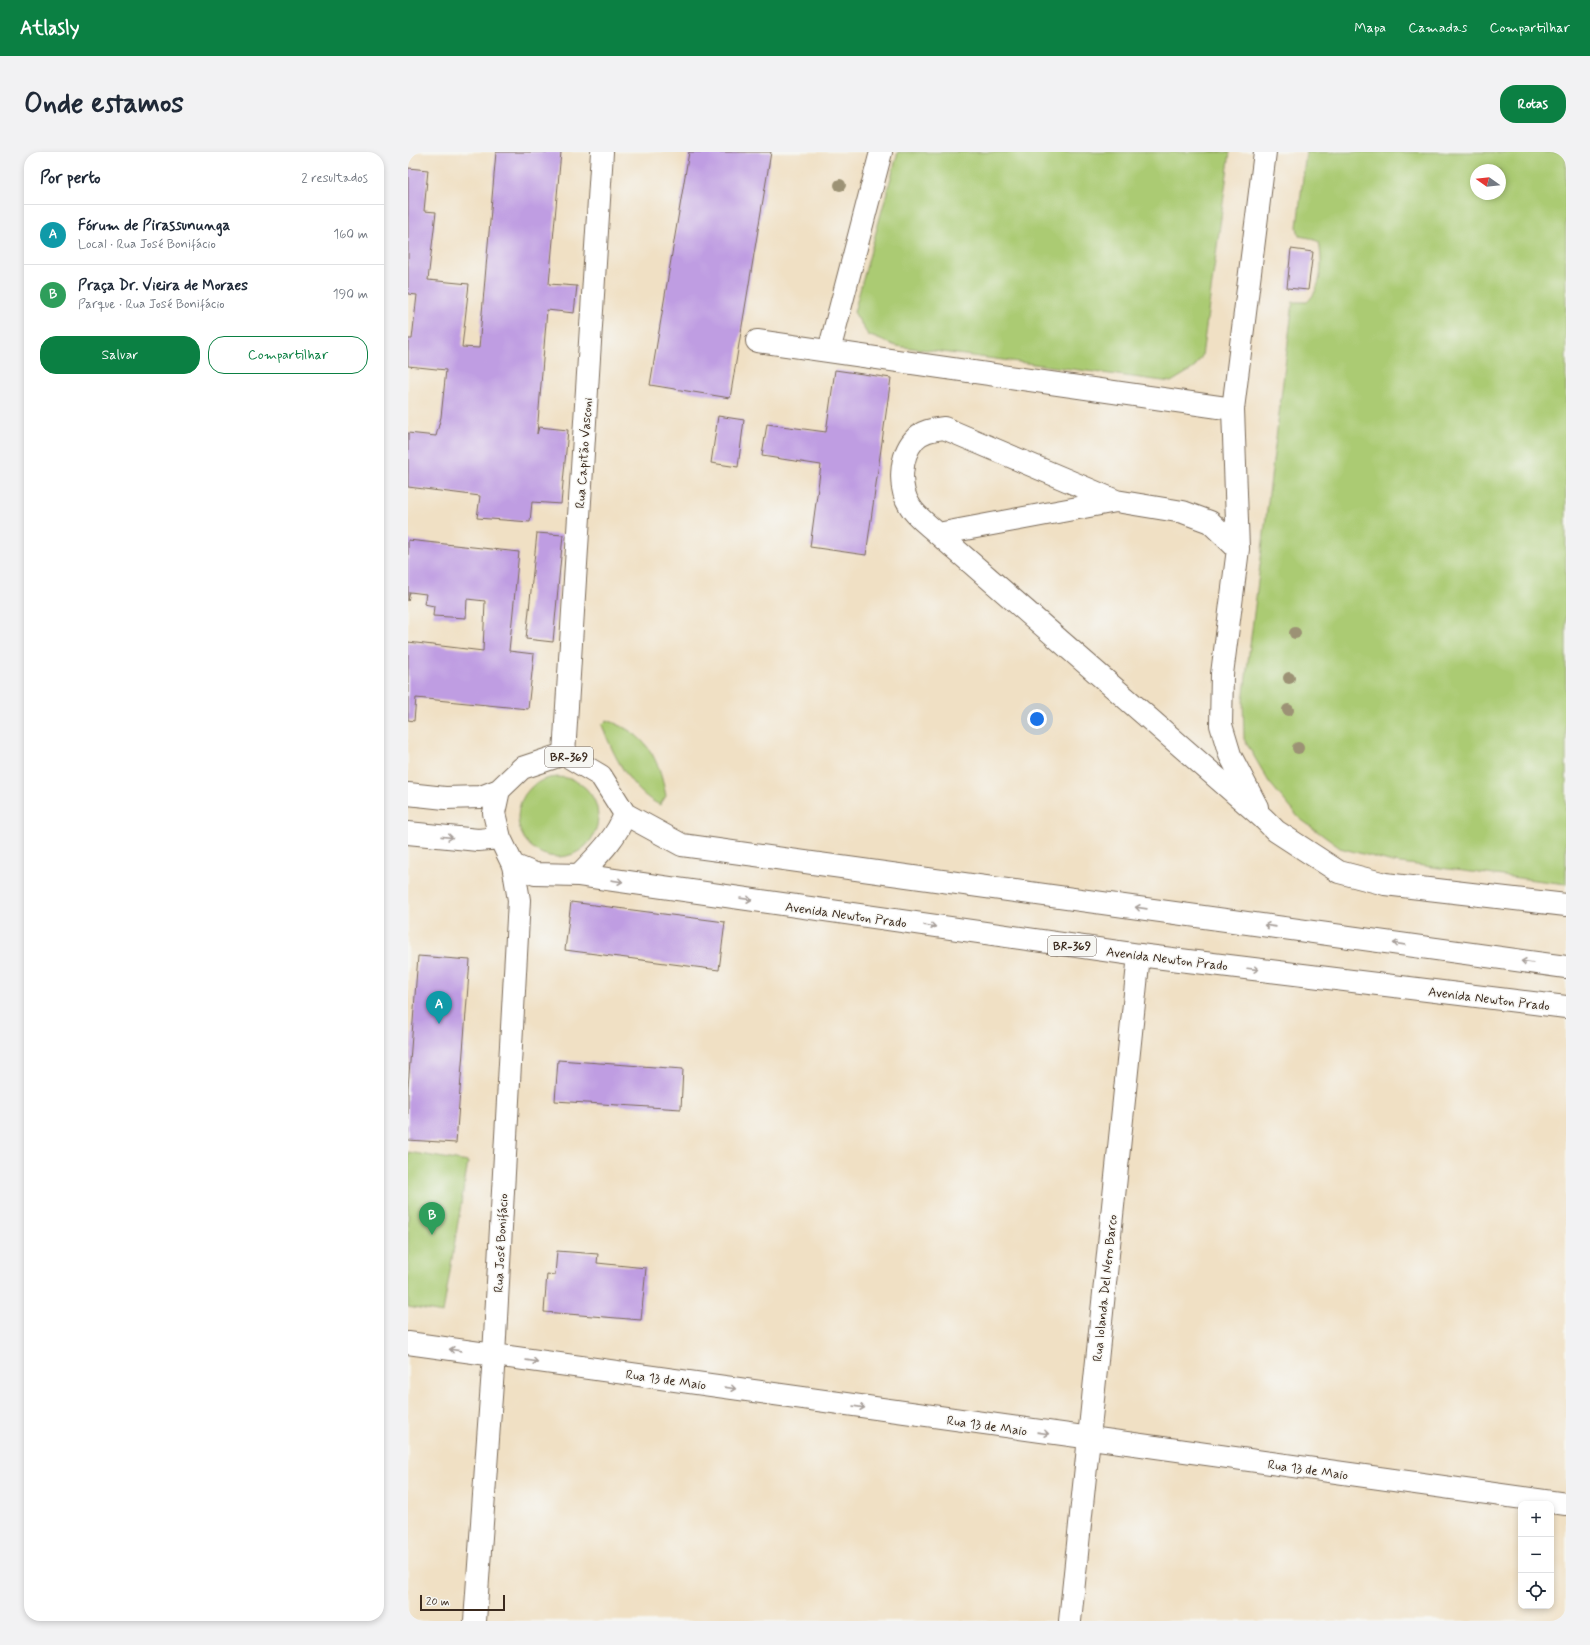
<!DOCTYPE html>
<html lang="pt">
<head>
<meta charset="utf-8">
<style>
	:root { --surface:#fff; --page:#f2f2f3; --text:#1f2937; --muted:#747a83; --line:#e0e1e3; --accent:#0b8043 }
	body { margin:0; font-family:Mynerve,sans-serif; background:var(--page); color:var(--text) }
	.controls { position:absolute; right:12px; bottom:12px; display:grid; overflow:hidden; border-radius:8px; box-shadow:0 2px 6px #0003 }
	.controls button { width:36px; height:36px; display:grid; place-items:center; padding:0; border:0; border-bottom:1px solid var(--line); background:var(--surface); color:var(--text); font:20px sans-serif }
	.compass { position:absolute; left:1062px; top:12px; width:36px; height:36px; border-radius:50%; background:var(--surface); box-shadow:0 2px 6px #0003; rotate:285deg }
	.scale { position:absolute; left:12px; bottom:10px; width:85px; box-sizing:border-box; padding-left:4px; border:2px solid #3b2a1e; border-top:0; font-size:11px; line-height:14px; white-space:nowrap; color:#3b2a1e; -webkit-text-stroke:3px #f6f6f2; paint-order:stroke }
	.you { position:absolute; left:629px; top:567px; width:14px; height:14px; margin:-10px; border:3px solid #fff; border-radius:50%; background:#1a73e8; box-shadow:0 0 0 6px #1a73e833 }
	.badge { display:grid; place-items:center; width:26px; height:26px; border-radius:50%; background:var(--accent); color:#fff; font-size:13px; font-weight:700 }
	.pin { position:absolute; translate:-50% -33px; filter:drop-shadow(0 1px 2px #0008) }
	.pin::after { content:''; position:absolute; top:21px; width:14px; height:12px; background:inherit; clip-path:polygon(0 0,100% 0,50% 100%) }
	.list { margin:0; padding:0; list-style:none }
	h2 { display:flex; justify-content:space-between; align-items:center; height:52px; margin:0; padding:0 16px; font-size:17px }
	h2 small { font-size:13px; font-weight:400; color:var(--muted) }
	.list li { display:grid; grid-template-columns:26px 1fr auto; gap:12px; align-items:center; box-sizing:border-box; height:60px; padding:0 16px; border-top:1px solid var(--line) }
	.list b { display:block; font-size:15px; white-space:nowrap }
	.list p { margin:0; font-size:13px; white-space:nowrap; color:var(--muted) }
	.list em { font-size:13px; font-style:normal; color:var(--muted) }
	.actions { display:flex; gap:8px; padding:12px 16px }
	.actions a { flex:1; padding:9px 0; border:1px solid var(--accent); border-radius:16px; text-align:center; font-size:14px; color:var(--accent) }
	.actions .main { background:var(--accent); color:#fff }
	.icon { flex:none; width:22px; height:22px; fill:none; stroke:currentColor; stroke-width:2; stroke-linecap:round; stroke-linejoin:round }
	.map { position:relative; flex:none; width:1158px; height:1469px; overflow:hidden; border-radius:16px }
	header { display:flex; align-items:center; gap:24px; box-sizing:border-box; height:56px; padding:0 20px; background:var(--accent); color:#fff }
	header strong { font-size:19px }
	nav { display:flex; gap:22px; margin-inline-start:auto; font-size:14px }
	.intro { display:flex; align-items:center; justify-content:space-between; box-sizing:border-box; height:96px; padding:0 24px }
	h1 { margin:0; font-size:28px }
	.button { padding:10px 18px; border-radius:16px; background:var(--accent); color:#fff; font-size:14px; font-weight:700 }
	main { display:flex; gap:24px; padding:0 24px }
	aside { flex:1; background:var(--surface); border-radius:16px; box-shadow:0 2px 6px #0003 }
	.map>svg:first-child { display:block }
	.green { fill:#abcb73; stroke:#737a48; fill-rule:evenodd }
	.building { fill:#bf9de2 }
	.lines { fill:none; stroke-linecap:round; stroke-linejoin:round }
	.minor-casing { stroke:#7a6a58; stroke-width:24 }
	.major-casing { stroke:#7a6a58; stroke-width:24 }
	.minor { stroke:#fff; stroke-width:22 }
	.major { stroke:#fff; stroke-width:22 }
	.tree { fill:#9c9274 }
	.oneway { stroke:#a79f9a }
	.labels { text-anchor:middle; stroke-width:3; stroke-linejoin:round; paint-order:stroke }
	.shield { fill:#f6f6f2; stroke:#73675e; stroke-width:1 }
	.shield-label { font-size:12px; font-weight:bold; fill:#3b2a1e }
	.street-label { font-size:13px; fill:#3b2a1e; stroke:#f6f6f2 }
</style>
</head>
<body>
<header>
<strong>Atlasly</strong>
<nav><a>Mapa</a><a>Camadas</a><a>Compartilhar</a></nav>
</header>
<div class="intro"><h1>Onde estamos</h1><a class="button">Rotas</a></div>
<main>
<aside>
<h2>Por perto<small>2 resultados</small></h2>
<ul class="list">
<li><span class="badge" style="background:#0f9aa8">A</span><div><b>Fórum de Pirassununga</b><p>Local · Rua José Bonifácio</p></div><em>160 m</em></li>
<li><span class="badge" style="background:#2e9e5b">B</span><div><b>Praça Dr. Vieira de Moraes</b><p>Parque · Rua José Bonifácio</p></div><em>190 m</em></li>
</ul>
<div class="actions"><a class="main">Salvar</a><a>Compartilhar</a></div>
</aside>
<div class="map">
<svg width="1158" height="1469" viewBox="0 0 1158 1469">
	<rect width="100%" height="100%" fill="#f6f6f2"/>
	<filter id="ink" filterUnits="userSpaceOnUse"><feTurbulence type="fractalNoise" baseFrequency=".025" numOctaves="2"/><feDisplacementMap in="SourceGraphic" scale="8" xChannelSelector="R" yChannelSelector="G"/><feConvolveMatrix kernelMatrix="1 2 1 2 8 2 1 2 1" color-interpolation-filters="sRGB"/></filter>
	<filter id="wash" filterUnits="userSpaceOnUse"><feTurbulence type="fractalNoise" baseFrequency=".012" numOctaves="4" result="noise"/><feDisplacementMap in="SourceGraphic" scale="16" xChannelSelector="R" yChannelSelector="G"/><feGaussianBlur stdDeviation="0.9" result="paint"/><feColorMatrix in="noise" values="0 0 0 0 0 0 0 0 0 0 0 0 0 0 0 0 0 1.4 0 .05"/><feComposite in="paint" operator="in"/></filter>
	<g filter="url(#wash)">
		<rect width="100%" height="100%" fill="#f0e0c4"/>
		<path class="green" d="M 490,0 L 822,0 L 794,204 L 786,216 L 763,230 L 488,194 L 460,183 L 446,160 Z
			M 898,0 L 1158,0 L 1158,732 L 985,710 L 932,696 L 891,666 L 861,630 L 836,587 L 835,549 L 885,150 L 899,150 C 914,137 915,110 911,90 L 902,86 L 891,84 L 889,75 ZM 1068,18 L 1092,18 L 1092,42 L 1068,42 Z
			M 199,568 C 240,583 250,605 258,644 L 252,653 C 222,639 205,602 194,573 Z
			M110 665a40 40 0 1 1 80 0a40 40 0 1 1-80 0Z
			M 0,1000 L 60,1010 L 35,1161 L 0,1155 Z"/>
		<g id="blocks">
			<path class="building" d="M 88,0 L 153,0 L 141,132 L 169,134 L 166,161 L 139,158 L 129,282 L 131,275 L 160,278 L 153,352 L 124,350 L 122,370 L 69,366 L 72,344 L 0,335 L 0,281 L 28,284 L 33,265 L 38,218 L 0,214 L 0,187 L 4,187 L 9,143 L 0,142 L 0,16 L 20,18 L 16,59 L 28,60 L 20,128 L 61,132 L 54,195 L 71,196 Z
				M 281,0 L 363,0 L 322,246 L 242,233 Z
				M 883,97 L 905,100 L 900,138 L 879,136 Z
				M 427,218 L 483,226 L 458,403 L 402,395 L 413,313 L 354,304 L 359,272 L 418,280 Z
				M 310,264 L 336,268 L 330,315 L 303,311 Z
				M 129,381 L 155,383 L 145,490 L 118,487 Z
				M 0,388 L 111,400 L 101,499 L 126,502 L 120,557 L 8,546 L 6,569 L 0,568 L 0,490 L 75,499 L 77,449 L 59,447 L 58,466 L 25,464 L 26,454 L 16,452 L 18,442 L 2,440 L 0,449 Z
				M 163,750 L 317,770 L 311,818 L 157,798 Z
				M 10,804 L 62,808 L 48,991 L 0,988 L 0,936 Z
				M 150,908 L 275,917 L 273,957 L 147,949 Z
				M 149,1099 L 190,1102 L 189,1111 L 238,1116 L 233,1168 L 136,1160 L 139,1122 L 147,1123 Z"/>
		</g>
	</g>
	<g filter="url(#ink)">
		<use href="#blocks" fill-opacity="0" stroke="#7a6a58" stroke-width="1"/>
		<g class="lines">
			<g class="minor-casing">
				<path id="minor" d="M 349,189 L 825,257
					M 421,199 L 473,0
					M 530,382 L 708,349
					M 830,397 L 802,370 L 775,360 L 708,349 L 536,276 C 526,277 513,279 506,288 C 492,304 490,336 502,354 C 508,365 522,374 530,382 L 855,666 L 868,679 L 931,720 L 977,732 L 1158,753
					M 156,602 L 194,0
					M 849,655 L 822,603 L 813,573 L 814,522 L 830,397 L 825,257 L 857,0
					M 0,1191 L 1158,1352
					M 67,1469 L 86,1203 L 111,748 L 105,713
					M 662,1469 L 731,803"/>
			</g>
			<g class="major-casing">
				<path id="major" d="M 0,642 L 37,646 L 73,645 L 91,638
					M 0,681 L 70,688 L 92,686
					M 171,723 C 189,704 208,687 217,662
					M 1158,815 L 274,693 L 217,662 L 193,624 L 156,602 L 114,616 L 91,638 L 86,661 L 92,686 L 105,713 L 127,722 L 171,723 L 731,803 L 1158,855"/>
			</g>
			<use href="#minor" class="minor"/>
			<use href="#major" class="major"/>
		</g>
		<g class="tree">
			<circle cx="432" cy="33" r="6"/>
			<circle cx="887" cy="481" r="6"/>
			<circle cx="881" cy="526" r="6"/>
			<circle cx="880" cy="558" r="6"/>
			<circle cx="890" cy="596" r="6"/>
		</g>
		<defs><path id="oneway-shaft" d="M-6 0H5M1.5-3L5.5 0L1.5 3" fill="none" stroke-width="1.6" stroke-linecap="round" stroke-linejoin="round"/></defs>
		<g class="oneway">
			<use href="#oneway-shaft" transform="translate(39 685) rotate(6)"/>
			<use href="#oneway-shaft" transform="translate(209 729) rotate(8)"/>
			<use href="#oneway-shaft" transform="translate(338 747) rotate(8)"/>
			<use href="#oneway-shaft" transform="translate(733 756) rotate(-172)"/>
			<use href="#oneway-shaft" transform="translate(522 774) rotate(8)"/>
			<use href="#oneway-shaft" transform="translate(862 774) rotate(-172)"/>
			<use href="#oneway-shaft" transform="translate(991 792) rotate(-172)"/>
			<use href="#oneway-shaft" transform="translate(1119 810) rotate(-172)"/>
			<use href="#oneway-shaft" transform="translate(845 817) rotate(7)"/>
			<use href="#oneway-shaft" transform="translate(47 1198) rotate(-172)"/>
			<use href="#oneway-shaft" transform="translate(124 1209) rotate(8)"/>
			<use href="#oneway-shaft" transform="translate(322 1236) rotate(8)"/>
			<use href="#oneway-shaft" transform="translate(451 1255) rotate(8)"/>
			<use href="#oneway-shaft" transform="translate(635 1281) rotate(8)"/>
		</g>
	</g>
	<g class="labels">
		<g class="shield">
			<rect x="137" y="595" width="48" height="20" rx="3"/>
			<rect x="640" y="784" width="48" height="20" rx="3"/>
		</g>
		<g class="shield-label">
			<text x="161" y="609">BR-369</text>
			<text x="664" y="798">BR-369</text>
		</g>
		<g class="street-label">
			<text transform="translate(175 301) rotate(-86)" y="5">Rua Capitão Vasconi</text>
			<text transform="translate(438 762) rotate(8)" y="5">Avenida Newton Prado</text>
			<text transform="translate(759 806) rotate(7)" y="5">Avenida Newton Prado</text>
			<text transform="translate(1081 846) rotate(7)" y="5">Avenida Newton Prado</text>
			<text transform="translate(92 1091) rotate(-87)" y="5">Rua José Bonifácio</text>
			<text transform="translate(696 1136) rotate(-84)" y="5">Rua Iolanda Del Nero Barco</text>
			<text transform="translate(258 1227) rotate(8)" y="5">Rua 13 de Maio</text>
			<text transform="translate(579 1273) rotate(8)" y="5">Rua 13 de Maio</text>
			<text transform="translate(900 1317) rotate(8)" y="5">Rua 13 de Maio</text>
		</g>
	</g>
</svg>
<div class="controls">
<button>+</button>
<button>−</button>
<button><svg class="icon" aria-label="locate" viewBox="0 0 24 24"><circle cx="12" cy="12" r="6"/><path d="M12 2v4M12 18v4M2 12h4M18 12h4"/></svg></button>
</div>
<svg class="compass" viewBox="-18 -18 36 36"><path d="M0-13l5 13h-10z" fill="#e53935"/><path d="M0 13l5-13h-10z" fill="#747a83"/></svg>
<div class="scale">20 m</div>
<div class="you"></div>
<div class="pin badge" style="left:31px;top:872px;background:#0f9aa8">A</div>
<div class="pin badge" style="left:24px;top:1083px;background:#2e9e5b">B</div>
</div>
</main>
</body>
</html>
